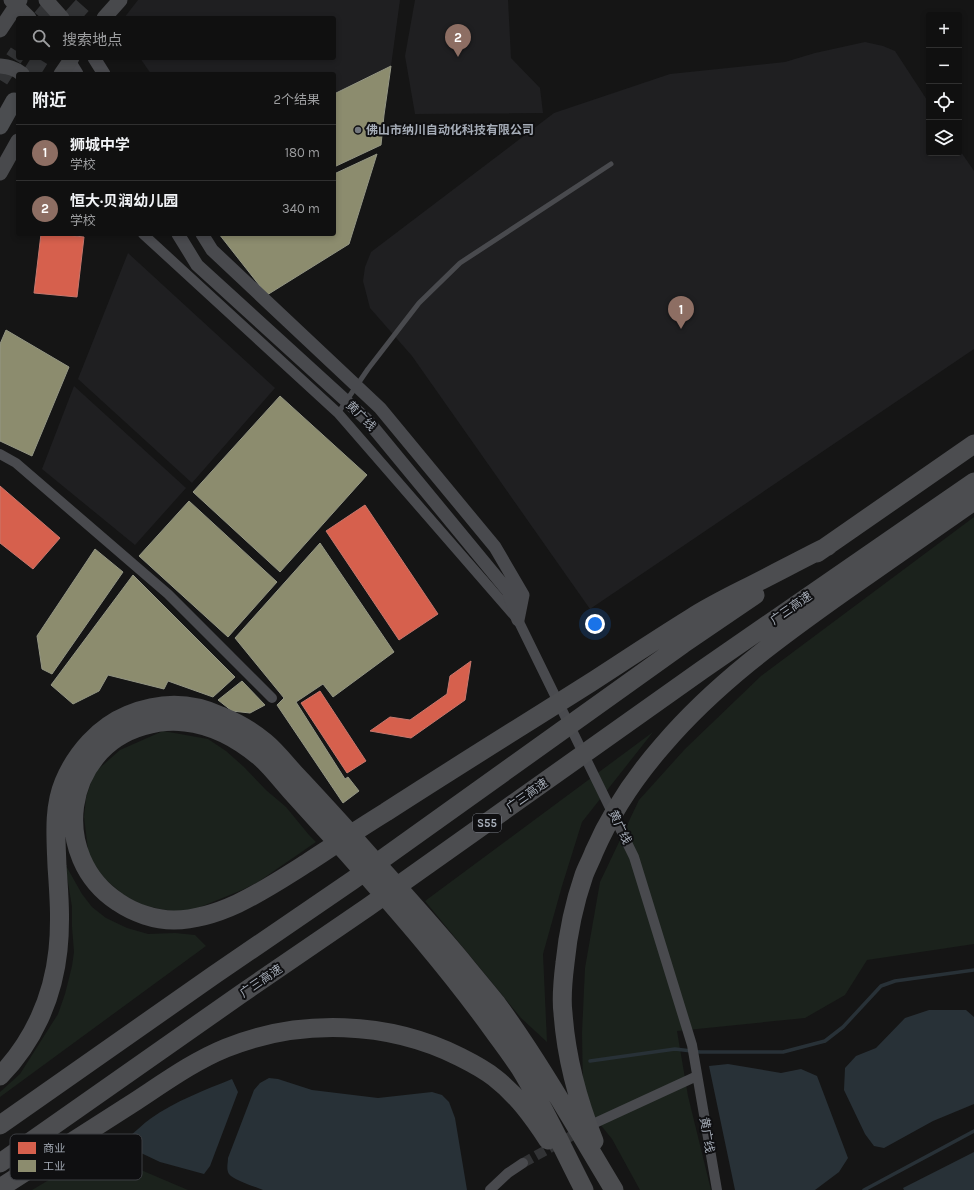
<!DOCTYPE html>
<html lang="zh">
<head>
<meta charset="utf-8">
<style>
	:root { --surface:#101010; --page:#191919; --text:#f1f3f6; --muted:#9c9d9f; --line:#303030; --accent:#d93025 }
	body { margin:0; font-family:Karla,"Noto Sans SC",sans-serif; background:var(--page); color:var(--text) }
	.controls { position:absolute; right:12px; top:12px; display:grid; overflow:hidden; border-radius:4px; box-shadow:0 2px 6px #0003 }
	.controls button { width:36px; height:36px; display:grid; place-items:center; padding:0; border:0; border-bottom:1px solid var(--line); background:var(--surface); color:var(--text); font:20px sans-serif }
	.you { position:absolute; left:595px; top:624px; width:14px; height:14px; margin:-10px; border:3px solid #fff; border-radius:50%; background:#1a73e8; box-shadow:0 0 0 6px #1a73e833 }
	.badge { display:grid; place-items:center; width:26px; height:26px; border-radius:50%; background:var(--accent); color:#fff; font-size:13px; font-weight:700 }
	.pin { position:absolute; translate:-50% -33px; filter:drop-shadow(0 1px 2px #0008) }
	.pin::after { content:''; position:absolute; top:21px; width:14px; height:12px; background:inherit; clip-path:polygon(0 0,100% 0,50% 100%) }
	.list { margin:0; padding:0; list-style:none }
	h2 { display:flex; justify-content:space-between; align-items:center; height:52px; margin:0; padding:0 16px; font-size:17px }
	h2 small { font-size:13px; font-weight:400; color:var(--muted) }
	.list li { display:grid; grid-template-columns:26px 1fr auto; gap:12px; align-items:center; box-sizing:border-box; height:56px; padding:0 16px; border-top:1px solid var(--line) }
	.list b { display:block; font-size:15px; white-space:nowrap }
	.list p { margin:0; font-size:13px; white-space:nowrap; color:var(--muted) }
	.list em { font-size:13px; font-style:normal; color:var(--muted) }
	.icon { flex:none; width:22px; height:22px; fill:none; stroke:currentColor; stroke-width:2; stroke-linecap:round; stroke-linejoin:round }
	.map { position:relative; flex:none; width:974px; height:1190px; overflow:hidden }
	.search { position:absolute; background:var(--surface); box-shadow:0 2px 6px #0003; left:16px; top:16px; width:320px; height:44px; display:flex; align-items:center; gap:10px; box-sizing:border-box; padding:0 14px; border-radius:4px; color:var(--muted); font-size:15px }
	.panel { position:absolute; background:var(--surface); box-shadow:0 2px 6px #0003; left:16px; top:72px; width:320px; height:164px; border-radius:4px }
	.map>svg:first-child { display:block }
	.built { fill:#1f1f21 }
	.green { fill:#1b221c }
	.water { fill:#283137 }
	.shops { fill:#d6604d; stroke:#c7776d }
	.industry { fill:#8c8c6e; stroke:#949684 }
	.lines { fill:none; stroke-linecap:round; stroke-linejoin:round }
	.stream { stroke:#283137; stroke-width:3.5 }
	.minor-tunnel { stroke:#323335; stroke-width:10; stroke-dasharray:10 5; stroke-linecap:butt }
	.primary-tunnel { stroke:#323335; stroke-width:17; stroke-dasharray:17 8; stroke-linecap:butt }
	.service { stroke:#494a4e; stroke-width:5 }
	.minor { stroke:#494a4e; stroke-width:10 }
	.tertiary { stroke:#494a4e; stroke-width:13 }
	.secondary { stroke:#48494c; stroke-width:15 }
	.primary { stroke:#4b4d50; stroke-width:17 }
	.motorway { stroke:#4c4d50; stroke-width:19 }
	.poi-dot { fill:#73777e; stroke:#0f0f11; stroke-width:1.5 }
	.labels { text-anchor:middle; stroke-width:4; stroke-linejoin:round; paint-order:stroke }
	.shield { fill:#0f0f11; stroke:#787d85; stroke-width:1 }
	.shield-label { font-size:11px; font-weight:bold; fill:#a5acb7 }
	.poi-label { font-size:12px; font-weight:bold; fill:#a5acb7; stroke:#0f0f11; text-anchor:start }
	.street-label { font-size:12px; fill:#a5acb7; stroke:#0f0f11 }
	.key { fill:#0f0f11; stroke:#3c3e43; stroke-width:1 }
	.key-label { font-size:11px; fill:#a5acb7 }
</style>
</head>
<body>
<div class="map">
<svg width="974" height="1190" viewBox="0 0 974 1190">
	<rect width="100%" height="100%" fill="#151515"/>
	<path class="built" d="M 138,0 L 400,0 L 391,66 L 334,94 L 334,74 L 151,74 L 140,58 L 334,58 L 334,18 L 124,18 Z
		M 415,0 L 508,0 L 511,58 L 540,88 L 543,113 L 415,114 L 405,56 Z
		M 865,42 L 883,46 L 895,51 L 929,103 L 929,153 L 959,153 L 959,149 L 974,171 L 974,349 L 590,609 L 412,356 L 370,308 L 363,281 L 365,267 L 371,252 L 554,113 L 670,74 L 785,62 L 815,53 Z
		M 128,253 L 275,388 L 192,483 L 78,379 Z
		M 74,386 L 186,488 L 135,545 L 42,469 Z"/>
	<path class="green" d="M 974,517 L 974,944 L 867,960 L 845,995 L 805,1018 L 677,1031 L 688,1096 L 711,1190 L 640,1190 L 612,1139 L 591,1113 L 583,1090 L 582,1033 L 585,968 L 600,882 L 639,800 L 685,749 L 761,676 Z
		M 163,731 L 208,739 L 226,751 L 244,767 L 266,790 L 286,807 L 309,835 L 316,842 L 258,882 L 242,890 L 193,910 L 180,912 L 160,909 L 143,905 L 126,897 L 105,879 L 89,858 L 84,817 L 86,798 L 94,773 L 120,750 Z
		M 653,732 L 582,822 L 562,886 L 543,954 L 547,1042 L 521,1018 L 425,901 Z
		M 65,864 L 82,894 L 92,907 L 106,918 L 127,928 L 148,934 L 175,933 L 195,935 L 206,946 L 0,1097 L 0,1092 L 20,1074 L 58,1014 L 65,994 L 72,966 L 74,952 L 72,927 L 72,907 Z
		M 115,1159 L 188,1190 L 32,1190 L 64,1171 L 89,1162 Z"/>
	<path class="water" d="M 929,1010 L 966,1010 L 974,1017 L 974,1104 L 933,1121 L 884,1148 L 874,1146 L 865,1134 L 844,1090 L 845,1068 L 856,1056 L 876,1048 L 905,1018 Z
		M 728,1064 L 781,1073 L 801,1069 L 817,1076 L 848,1158 L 839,1172 L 815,1190 L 735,1190 L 709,1066 Z
		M 269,1078 L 278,1079 L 312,1090 L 378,1098 L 432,1092 L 442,1095 L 449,1102 L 455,1118 L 467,1190 L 263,1190 C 256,1187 233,1180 229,1174 C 226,1169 228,1163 228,1158 L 254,1090 L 260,1083 Z
		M 232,1079 L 238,1092 L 210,1166 L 204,1174 L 160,1162 L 141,1153 L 129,1137 C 136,1131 143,1124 150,1119 C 175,1101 205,1090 232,1079 Z
		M 974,1152 L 974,1190 L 904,1190 L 903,1188 Z"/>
	<path class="shops" d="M 41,234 L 58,234 L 84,237 L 77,297 L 34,293 Z
		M 0,486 L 60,538 L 33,569 L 0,543 Z
		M 365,505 L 438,614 L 399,640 L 326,531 Z
		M 471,661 L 465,700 L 411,738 L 370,731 L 390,717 L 410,720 L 447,694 L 450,676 Z
		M 320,691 L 366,761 L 347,773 L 301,703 Z"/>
	<path class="industry" d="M 391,66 L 384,115 L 381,145 L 334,167 L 334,94 Z
		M 377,154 L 349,244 L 267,295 L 219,234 L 334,234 L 334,174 Z
		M 6,330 L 69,367 L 32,456 L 0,441 L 0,344 Z
		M 280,396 L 367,475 L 280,572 L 193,492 Z
		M 189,501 L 277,582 L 228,637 L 139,556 Z
		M 320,543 L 394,652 L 333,697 L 323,684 L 296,702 L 345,779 L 348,777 L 359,791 L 343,803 L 277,705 L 284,698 L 235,638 Z
		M 95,549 L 123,572 L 52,674 L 42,669 L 37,636 Z
		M 133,575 L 235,677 L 213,697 L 168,681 L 164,689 L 108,675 L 99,691 L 73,704 L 51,685 Z
		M 242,681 L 265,705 L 250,713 L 232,711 L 218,700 Z"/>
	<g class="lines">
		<path class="stream" d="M 590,1061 L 675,1049 L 700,1052 L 783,1052 L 825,1041 L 843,1027 L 881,986 L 895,981 L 974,970
			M 864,1190 L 974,1131"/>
		<path class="minor-tunnel" d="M 523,1163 L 582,1130"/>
		<path class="primary-tunnel" d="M 41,18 L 56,0
			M 71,18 L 87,0
			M 31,74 L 41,58
			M 0,80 L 18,52"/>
		<path class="service" d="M 338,413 L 368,369 L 419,303 L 460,263 L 611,164"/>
		<path class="minor" d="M 143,234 L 338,413 L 518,620 L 634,857 L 692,1045 L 717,1190
			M 0,454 L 16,463 L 168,594 L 272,698
			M 595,1123 L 697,1076
			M 490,1190 L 508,1173 L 523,1163"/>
		<path class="tertiary" d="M 94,58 L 104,74
			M 69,61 L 77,74
			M 178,234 L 197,265 L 367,420 L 508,591 L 518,620 L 523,595 L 495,547 L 380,408 L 212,250 L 202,234"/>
		<path class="secondary" d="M 11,0 L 29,18
			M 46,0 L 62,18
			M 104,18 L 120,0
			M 0,30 L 20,0
			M 0,66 C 8,67 15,68 22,74
			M 61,74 L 72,58
			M 0,173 L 18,141"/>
		<path class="primary" d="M 0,126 L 14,101"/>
		<path class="motorway" d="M 817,553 L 974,444
			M 0,1076 C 33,1042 53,998 58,950 C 61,922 59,894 57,866 C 56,838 53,808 64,782 C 76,753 99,727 128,715 C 159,702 191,702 221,716 C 236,722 252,731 265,742 C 276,751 286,764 296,775 C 315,795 334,816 353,837 C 389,878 426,918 461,960 C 473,975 485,989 497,1004 C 540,1063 576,1127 614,1190
			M 0,1125 L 214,975 L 353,880 L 683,644 L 755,595
			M 594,1141 C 578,1101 566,1056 563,1013 C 561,998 563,979 565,963 C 568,933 574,904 584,875 C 587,867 591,860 594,852 C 611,813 635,777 663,745 C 715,684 780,637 845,591 C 888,561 931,531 974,501
			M 0,1163 L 241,994 L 368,907 L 702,670 L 974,482
			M 0,1188 C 45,1159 91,1130 136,1101 C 165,1082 194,1061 226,1048 C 300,1018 389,1021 460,1057 C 472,1063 484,1069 495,1078 C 517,1095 533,1117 548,1140
			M 584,1190 C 563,1149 544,1107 520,1068 C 512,1056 504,1045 495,1033 C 450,970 399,912 348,854 C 329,833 309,811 290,790 C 281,780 272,768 261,758 C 240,740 213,725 185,722 C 170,720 156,722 143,726 C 63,749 49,857 118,902 C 134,913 155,920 174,920 C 223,919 267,888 307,863 C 333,846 360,828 386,812 C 454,768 522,726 590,683 C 624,661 657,639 691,618 C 708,607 726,598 744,589 C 772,575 800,560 828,546"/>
	</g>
	<circle class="poi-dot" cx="358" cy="130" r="4"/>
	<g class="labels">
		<rect class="shield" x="473" y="814" width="28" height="18" rx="3"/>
		<g class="shield-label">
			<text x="487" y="827">S55</text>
		</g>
		<g class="poi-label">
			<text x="366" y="134">佛山市纳川自动化科技有限公司</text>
		</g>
		<g class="street-label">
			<text transform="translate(361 416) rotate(45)" y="4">黄广线</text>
			<text transform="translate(791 608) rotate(-35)" y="4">广三高速</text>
			<text transform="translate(527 795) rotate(-35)" y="4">广三高速</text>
			<text transform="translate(620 827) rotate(64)" y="4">黄广线</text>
			<text transform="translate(261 981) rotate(-34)" y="4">广三高速</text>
			<text transform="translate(707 1135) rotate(80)" y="4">黄广线</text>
		</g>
	</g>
	<rect x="10" y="1134" width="132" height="46" rx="6" class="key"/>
	<rect x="18" y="1142" width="18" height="12" fill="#d6604d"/>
	<rect x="18" y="1160" width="18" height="12" fill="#8c8c6e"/>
	<g class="key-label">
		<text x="43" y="1152">商业</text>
		<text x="43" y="1170">工业</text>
	</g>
</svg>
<div class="controls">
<button>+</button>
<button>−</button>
<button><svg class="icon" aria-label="locate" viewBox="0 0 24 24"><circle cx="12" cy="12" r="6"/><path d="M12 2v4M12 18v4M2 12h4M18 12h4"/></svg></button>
<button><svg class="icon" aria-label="layers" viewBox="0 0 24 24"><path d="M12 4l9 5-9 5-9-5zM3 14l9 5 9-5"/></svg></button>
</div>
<div class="you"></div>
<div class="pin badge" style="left:681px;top:329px;background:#8d6e63">1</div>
<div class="pin badge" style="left:458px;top:57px;background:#8d6e63">2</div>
<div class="search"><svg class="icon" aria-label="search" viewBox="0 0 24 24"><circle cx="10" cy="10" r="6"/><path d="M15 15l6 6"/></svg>搜索地点</div>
<section class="panel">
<h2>附近<small>2个结果</small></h2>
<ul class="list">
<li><span class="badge" style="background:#8d6e63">1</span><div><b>狮城中学</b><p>学校</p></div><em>180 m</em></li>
<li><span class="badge" style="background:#8d6e63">2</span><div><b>恒大·贝润幼儿园</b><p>学校</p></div><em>340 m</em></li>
</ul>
</section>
</div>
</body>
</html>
